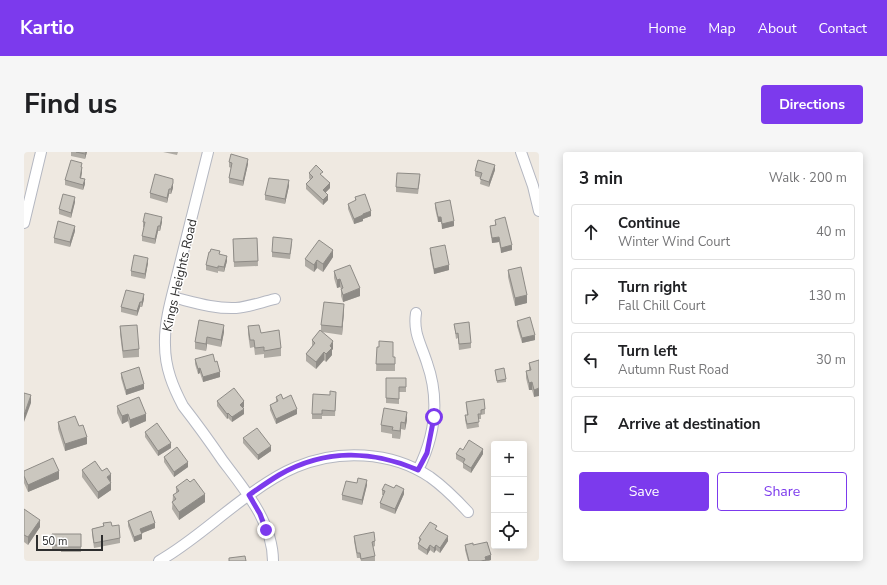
<!DOCTYPE html>
<html lang="en">
<head>
<meta charset="utf-8">
<style>
	:root { --surface:#fff; --page:#f6f6f6; --text:#202124; --muted:#757577; --line:#e0e0e0; --accent:#7c3aed }
	body { margin:0; font-family:"Nunito Sans",sans-serif; background:var(--page); color:var(--text) }
	.controls { position:absolute; right:12px; bottom:12px; display:grid; overflow:hidden; border-radius:4px; box-shadow:0 2px 10px #0003 }
	.controls button { width:36px; height:36px; display:grid; place-items:center; padding:0; border:0; border-bottom:1px solid var(--line); background:var(--surface); color:var(--text); font:20px sans-serif }
	.scale { position:absolute; left:12px; bottom:10px; width:67px; box-sizing:border-box; padding-left:4px; border:2px solid #2e2e2e; border-top:0; font-size:11px; line-height:14px; white-space:nowrap; color:#2e2e2e; -webkit-text-stroke:3px #fff; paint-order:stroke }
	.stop { position:absolute; width:12px; height:12px; margin:-9px; border:3px solid #7c3aed; border-radius:50%; background:#fff }
	.stop.end { background:#7c3aed; border-color:#fff; box-shadow:0 1px 4px #0008 }
	.list { margin:0; padding:0; list-style:none }
	h2 { display:flex; justify-content:space-between; align-items:center; height:52px; margin:0; padding:0 16px; font-size:17px }
	h2 small { font-size:13px; font-weight:400; color:var(--muted) }
	.list li { display:grid; grid-template-columns:26px 1fr auto; gap:12px; align-items:center; box-sizing:border-box; height:56px; margin:0 8px 8px; padding:0 8px; border:1px solid var(--line); border-radius:4px }
	.list b { display:block; font-size:15px; white-space:nowrap }
	.list p { margin:0; font-size:13px; white-space:nowrap; color:var(--muted) }
	.list em { font-size:13px; font-style:normal; color:var(--muted) }
	.actions { display:flex; gap:8px; padding:12px 16px }
	.actions a { flex:1; padding:9px 0; border:1px solid var(--accent); border-radius:4px; text-align:center; font-size:14px; color:var(--accent) }
	.actions .main { background:var(--accent); color:#fff }
	.icon { flex:none; width:22px; height:22px; fill:none; stroke:currentColor; stroke-width:2; stroke-linecap:round; stroke-linejoin:round }
	.map { position:relative; flex:none; width:515px; height:409px; overflow:hidden; border-radius:4px }
	header { display:flex; align-items:center; gap:24px; box-sizing:border-box; height:56px; padding:0 20px; background:var(--accent); color:#fff }
	header strong { font-size:19px }
	nav { display:flex; gap:22px; margin-inline-start:auto; font-size:14px }
	.intro { display:flex; align-items:center; justify-content:space-between; box-sizing:border-box; height:96px; padding:0 24px }
	h1 { margin:0; font-size:28px }
	.button { padding:10px 18px; border-radius:4px; background:var(--accent); color:#fff; font-size:14px; font-weight:700 }
	main { display:flex; gap:24px; padding:0 24px }
	aside { flex:1; background:var(--surface); border-radius:4px; box-shadow:0 2px 10px #0003 }
	.map>svg:first-child { display:block }
	.lines { fill:none; stroke-linecap:round; stroke-linejoin:round }
	.minor-casing { stroke:#b4b7c1; stroke-width:12 }
	.minor { stroke:#fff; stroke-width:10 }
	.wall { fill:#afaba4 }
	.shaded-wall { fill:#8e8b86 }
	.building { fill:#cbc7bf; stroke:#8e8b86 }
	.route { stroke:#7c3aed; stroke-width:5 }
	.labels { text-anchor:middle; stroke-width:3; stroke-linejoin:round; paint-order:stroke }
	.street-label { font-size:13px; fill:#2e2e2e; stroke:#fff }
</style>
</head>
<body>
<header>
<strong>Kartio</strong>
<nav><a>Home</a><a>Map</a><a>About</a><a>Contact</a></nav>
</header>
<div class="intro"><h1>Find us</h1><a class="button">Directions</a></div>
<main>
<div class="map">
<svg width="515" height="409" viewBox="0 0 515 409">
	<rect width="100%" height="100%" fill="#efe9e1"/>
	<g class="lines">
		<g class="minor-casing">
			<path id="minor" d="M 184,0 C 174,39 165,77 155,116 C 149,141 140,168 141,193 C 141,216 149,235 159,254 C 173,272 186,290 199,309 C 221,338 249,371 249,409
				M 497,0 L 509,34 L 515,59
				M 0,71 L 17,0
				M 148,145 C 169,150 190,157 212,156 C 225,155 238,150 251,147
				M 392,161 C 389,181 397,192 403,211 C 416,248 411,284 394,318
				M 135,409 C 167,391 195,364 225,343 C 240,332 255,322 272,315 C 314,297 367,299 406,325 C 420,335 432,347 444,360"/>
		</g>
		<use href="#minor" class="minor"/>
	</g>
	<path class="wall" d="M 47,0 L 63,0 L 61,7 L 47,4 Z
		M 139,0 L 154,0 L 153,3 Z
		M 205,10 L 224,12 L 219,34 L 205,31 L 205,26 L 207,16 L 205,15 Z
		M 58,15 L 58,20 L 57,26 L 61,32 L 59,38 L 41,33 L 41,28 Z
		M 471,18 L 465,35 L 456,32 L 457,26 L 451,24 L 451,19 Z
		M 285,21 L 299,24 L 306,36 L 301,41 L 304,48 L 299,53 L 282,37 L 282,32 L 286,28 L 285,26 Z
		M 396,27 L 394,42 L 372,40 L 372,35 Z
		M 265,34 L 261,52 L 241,48 L 241,43 Z
		M 149,36 L 147,42 L 145,42 L 143,51 L 126,46 L 126,41 Z
		M 331,45 L 347,64 L 339,67 L 339,69 L 330,72 L 324,57 L 324,52 L 331,49 Z
		M 51,50 L 47,66 L 35,62 L 35,57 Z
		M 411,51 L 430,74 L 418,77 L 417,70 L 414,70 L 411,56 Z
		M 471,68 L 488,98 L 477,101 L 475,90 L 468,91 L 466,79 L 466,74 L 471,73 Z
		M 119,70 L 138,70 L 136,79 L 134,79 L 131,92 L 118,89 L 118,84 L 120,75 L 119,75 Z
		M 51,79 L 46,95 L 30,91 L 30,86 Z
		M 233,86 L 234,114 L 210,115 L 209,87 Z
		M 268,92 L 266,107 L 248,105 L 248,100 Z
		M 406,96 L 425,118 L 410,122 L 406,101 Z
		M 196,102 L 203,109 L 200,120 L 194,119 L 194,121 L 182,118 L 182,113 Z
		M 309,105 L 299,120 L 293,116 L 290,120 L 281,114 L 281,107 Z
		M 124,111 L 121,127 L 107,124 L 107,119 Z
		M 484,118 L 503,151 L 491,154 L 484,125 Z
		M 310,119 L 336,144 L 319,150 L 317,144 L 317,137 L 316,135 L 313,136 L 310,126 Z
		M 120,147 L 118,155 L 116,155 L 113,164 L 97,160 L 97,155 Z
		M 320,159 L 318,183 L 298,180 L 309,197 L 308,198 L 308,203 L 302,210 L 300,208 L 292,217 L 282,209 L 282,202 L 288,194 L 288,188 L 297,179 L 297,173 Z
		M 175,168 L 200,180 L 197,195 L 183,192 L 182,199 L 171,197 L 171,190 Z
		M 493,169 L 511,188 L 498,191 L 493,174 Z
		M 430,172 L 447,191 L 447,196 L 435,198 L 434,186 L 432,187 Z
		M 96,174 L 115,197 L 115,205 L 99,206 L 96,182 Z
		M 224,174 L 237,181 L 257,196 L 257,204 L 240,206 L 240,202 L 231,203 L 230,195 L 226,196 L 224,182 Z
		M 353,195 L 369,205 L 371,205 L 371,219 L 352,219 Z
		M 171,207 L 191,210 L 196,225 L 179,230 L 176,221 L 174,222 L 171,212 Z
		M 515,208 L 510,245 L 508,238 L 505,238 L 502,226 L 502,219 L 505,218 L 505,211 Z
		M 471,218 L 482,227 L 482,230 L 473,231 Z
		M 97,221 L 120,237 L 102,243 L 97,226 Z
		M 362,226 L 382,226 L 382,240 L 375,240 L 375,252 L 362,251 Z
		M 252,245 L 259,247 L 273,262 L 252,272 L 246,258 L 246,253 L 252,250 Z
		M 312,245 L 311,264 L 298,264 L 298,267 L 288,267 L 288,262 Z
		M 193,249 L 220,255 L 219,256 L 220,262 L 208,270 L 204,266 L 203,267 L 193,254 Z
		M 442,250 L 461,257 L 461,262 L 457,263 L 457,267 L 454,267 L 455,275 L 443,277 L 441,268 L 441,263 L 443,263 Z
		M 93,254 L 122,269 L 106,276 L 104,269 L 98,272 L 93,261 Z
		M 383,268 L 381,278 L 377,277 L 376,287 L 368,286 L 368,282 L 357,280 L 357,273 Z
		M 34,270 L 55,274 L 63,292 L 41,299 L 34,277 Z
		M 121,280 L 147,296 L 134,304 L 121,285 Z
		M 219,286 L 247,299 L 234,308 L 219,291 Z
		M 439,298 L 459,302 L 447,321 L 439,316 L 439,311 L 432,307 L 432,302 Z
		M 140,305 L 164,315 L 150,325 L 140,310 Z
		M 58,318 L 78,319 L 87,329 L 87,338 L 74,347 L 58,325 Z
		M 0,319 L 35,327 L 4,340 L 0,331 Z
		M 166,330 L 181,350 L 155,368 L 148,357 L 149,343 L 152,341 L 152,335 Z
		M 343,333 L 338,353 L 318,348 L 318,343 Z
		M 358,338 L 380,342 L 371,362 L 356,356 L 356,351 L 360,343 L 358,343 Z
		M 0,357 L 16,375 L 4,393 L 0,390 Z
		M 104,369 L 131,376 L 118,381 L 118,387 L 110,390 L 104,374 Z
		M 79,371 L 88,374 L 96,386 L 96,391 L 70,396 L 68,382 L 68,377 L 79,374 Z
		M 413,378 L 424,389 L 416,401 L 412,398 L 410,401 L 406,398 L 403,403 L 394,397 L 394,392 L 395,389 L 395,386 Z
		M 28,382 L 57,382 L 57,400 L 37,400 L 37,398 L 28,398 Z
		M 330,384 L 351,389 L 351,394 L 349,395 L 351,404 L 351,409 L 337,409 L 336,406 L 333,406 L 330,389 Z
		M 441,393 L 449,393 L 467,408 L 465,409 L 444,409 L 441,398 Z"/>
	<path class="shaded-wall" d="M 62,0 L 63,0 L 61,7 L 61,2 Z
		M 224,7 L 224,12 L 219,34 L 219,29 Z
		M 471,13 L 471,18 L 465,35 L 465,30 Z
		M 58,15 L 58,20 L 56,31 L 56,26 Z
		M 61,27 L 61,32 L 59,38 L 59,33 Z
		M 265,28 L 265,34 L 261,52 L 261,47 Z
		M 149,31 L 149,36 L 147,42 L 147,37 Z
		M 306,31 L 306,36 L 299,43 L 299,38 Z
		M 145,37 L 145,42 L 143,51 L 143,46 Z
		M 304,43 L 304,48 L 299,53 L 299,48 Z
		M 51,45 L 51,50 L 47,66 L 47,61 Z
		M 347,59 L 347,64 L 339,67 L 339,69 L 330,72 L 330,67 L 339,62 Z
		M 138,65 L 138,70 L 136,79 L 136,74 Z
		M 414,65 L 417,65 L 417,70 L 414,70 Z
		M 430,69 L 430,74 L 418,77 L 418,72 Z
		M 51,74 L 51,79 L 46,95 L 46,90 Z
		M 134,74 L 134,79 L 131,92 L 131,87 Z
		M 475,85 L 475,90 L 468,91 L 468,86 Z
		M 488,93 L 488,98 L 477,101 L 477,96 Z
		M 309,98 L 309,105 L 299,120 L 299,112 Z
		M 203,104 L 203,109 L 200,120 L 200,115 Z
		M 124,106 L 124,111 L 121,127 L 121,122 Z
		M 293,108 L 293,116 L 290,120 L 290,113 Z
		M 425,113 L 425,118 L 410,122 L 410,117 Z
		M 316,127 L 316,135 L 313,136 L 313,128 Z
		M 336,136 L 336,144 L 319,150 L 319,143 Z
		M 120,142 L 120,147 L 118,155 L 118,150 Z
		M 503,143 L 503,151 L 491,154 L 491,146 Z
		M 116,150 L 116,155 L 113,164 L 113,159 Z
		M 320,152 L 320,159 L 318,183 L 318,175 Z
		M 200,173 L 200,180 L 197,195 L 197,188 Z
		M 511,183 L 511,188 L 498,191 L 498,186 Z
		M 183,185 L 183,192 L 182,199 L 182,192 Z
		M 309,189 L 309,197 L 308,198 L 308,203 L 302,210 L 302,202 L 306,194 Z
		M 300,200 L 300,208 L 292,217 L 292,210 Z
		M 176,216 L 176,221 L 174,222 L 174,217 Z
		M 196,220 L 196,225 L 179,230 L 179,225 Z
		M 508,230 L 508,238 L 505,238 L 505,231 Z
		M 120,232 L 120,237 L 102,243 L 102,238 Z
		M 515,236 L 515,244 L 510,245 L 510,238 Z
		M 7,243 L 7,251 L 0,270 L 0,263 Z
		M 220,249 L 220,255 L 216,258 L 216,253 Z
		M 220,257 L 220,262 L 208,270 L 208,265 Z
		M 273,257 L 273,262 L 252,272 L 252,267 Z
		M 383,260 L 383,268 L 381,278 L 381,271 Z
		M 204,261 L 204,266 L 203,267 L 203,262 Z
		M 104,262 L 104,269 L 98,272 L 98,264 Z
		M 122,262 L 122,269 L 106,276 L 106,268 Z
		M 377,270 L 377,277 L 376,287 L 376,279 Z
		M 63,285 L 63,292 L 41,299 L 41,292 Z
		M 147,291 L 147,296 L 134,304 L 134,299 Z
		M 247,294 L 247,299 L 234,308 L 234,303 Z
		M 459,297 L 459,302 L 447,321 L 447,316 Z
		M 164,310 L 164,315 L 150,325 L 150,320 Z
		M 35,319 L 35,327 L 4,340 L 4,333 Z
		M 87,322 L 87,329 L 83,332 L 83,325 Z
		M 343,328 L 343,333 L 338,353 L 338,348 Z
		M 87,331 L 87,338 L 74,347 L 74,340 Z
		M 380,337 L 380,342 L 371,362 L 371,357 Z
		M 181,342 L 181,350 L 155,368 L 155,360 Z
		M 502,355 L 502,363 L 500,372 L 500,365 Z
		M 16,368 L 16,375 L 4,393 L 4,385 Z
		M 131,371 L 131,376 L 116,382 L 116,377 Z
		M 118,382 L 118,387 L 110,390 L 110,385 Z
		M 424,384 L 424,389 L 416,401 L 416,396 Z
		M 406,393 L 406,398 L 403,403 L 403,398 Z
		M 412,393 L 412,398 L 410,401 L 410,396 Z
		M 467,403 L 467,408 L 457,409 L 461,405 Z"/>
	<path class="building" d="M 52,0 L 62,0 L 61,2 Z
		M 207,2 L 224,7 L 219,29 L 205,26 L 208,11 L 205,10 Z
		M 47,8 L 58,11 L 57,15 L 58,15 L 56,26 L 61,27 L 59,33 L 41,28 Z
		M 454,8 L 471,13 L 465,30 L 456,27 L 458,21 L 451,19 Z
		M 292,13 L 299,20 L 296,22 L 306,31 L 299,38 L 304,43 L 299,48 L 282,32 L 289,25 L 285,21 Z
		M 373,21 L 396,22 L 394,37 L 372,35 Z
		M 131,22 L 149,27 L 149,31 L 147,37 L 145,37 L 143,46 L 126,41 Z
		M 245,26 L 265,28 L 261,47 L 241,43 Z
		M 39,42 L 51,45 L 47,61 L 35,57 Z
		M 341,42 L 347,59 L 339,62 L 339,63 L 330,67 L 324,52 L 332,48 L 331,45 Z
		M 426,48 L 430,69 L 418,72 L 417,65 L 414,65 L 411,51 Z
		M 121,61 L 138,65 L 136,74 L 134,74 L 131,87 L 118,84 L 121,70 L 119,70 Z
		M 481,65 L 488,93 L 477,96 L 475,85 L 468,86 L 466,74 L 472,73 L 471,68 Z
		M 34,69 L 51,74 L 46,90 L 30,86 Z
		M 249,85 L 268,87 L 266,102 L 248,100 Z
		M 233,86 L 234,109 L 210,110 L 209,87 Z
		M 295,88 L 309,98 L 299,112 L 293,108 L 290,113 L 281,107 Z
		M 421,93 L 425,113 L 410,117 L 406,96 Z
		M 187,97 L 196,99 L 195,102 L 203,104 L 200,115 L 194,114 L 194,116 L 182,113 L 185,100 L 186,100 Z
		M 110,103 L 124,106 L 121,122 L 107,119 Z
		M 326,113 L 336,136 L 319,143 L 317,137 L 319,136 L 316,127 L 313,128 L 310,119 Z
		M 497,115 L 503,143 L 491,146 L 484,118 Z
		M 102,138 L 120,142 L 118,150 L 116,150 L 113,159 L 97,155 Z
		M 300,150 L 320,152 L 318,175 L 297,173 Z
		M 506,165 L 511,183 L 498,186 L 493,169 Z
		M 175,168 L 200,173 L 197,188 L 183,185 L 182,192 L 171,190 Z
		M 445,170 L 447,191 L 435,192 L 434,181 L 432,182 L 430,172 Z
		M 113,173 L 115,197 L 99,199 L 96,174 Z
		M 235,173 L 237,181 L 255,178 L 257,196 L 240,199 L 240,195 L 231,196 L 230,188 L 226,188 L 224,174 Z
		M 296,178 L 309,189 L 306,194 L 308,196 L 302,202 L 300,200 L 292,210 L 282,202 L 291,191 L 288,188 Z
		M 355,189 L 369,190 L 369,205 L 371,205 L 371,212 L 352,212 L 353,195 L 355,195 Z
		M 189,202 L 191,210 L 193,209 L 196,220 L 179,225 L 176,216 L 174,217 L 171,207 Z
		M 515,208 L 515,236 L 510,238 L 508,230 L 505,231 L 502,219 L 507,218 L 505,211 Z
		M 115,215 L 120,232 L 102,238 L 97,221 Z
		M 480,216 L 482,227 L 473,229 L 471,218 Z
		M 362,226 L 382,226 L 382,235 L 375,235 L 375,247 L 362,246 Z
		M 210,236 L 220,249 L 216,253 L 220,257 L 208,265 L 204,261 L 203,262 L 193,249 Z
		M 306,239 L 312,240 L 311,259 L 298,258 L 298,262 L 288,262 L 289,242 L 306,243 Z
		M 0,241 L 7,243 L 0,263 Z
		M 257,242 L 259,247 L 267,243 L 273,257 L 252,267 L 246,253 L 254,249 L 252,245 Z
		M 115,245 L 122,262 L 106,268 L 104,262 L 98,264 L 93,254 Z
		M 460,247 L 461,257 L 457,258 L 457,262 L 454,262 L 455,270 L 443,272 L 441,263 L 444,263 L 442,250 Z
		M 360,256 L 383,260 L 381,271 L 377,270 L 376,279 L 368,278 L 369,275 L 357,273 Z
		M 51,264 L 55,274 L 59,273 L 63,285 L 41,292 L 34,270 Z
		M 133,271 L 147,291 L 134,299 L 121,280 Z
		M 233,276 L 247,294 L 234,303 L 219,286 Z
		M 445,288 L 459,297 L 447,316 L 439,311 L 441,307 L 432,302 L 436,296 L 439,298 Z
		M 153,295 L 164,310 L 150,320 L 140,305 Z
		M 29,306 L 35,319 L 4,333 L 0,324 L 0,319 Z
		M 71,309 L 78,319 L 83,316 L 87,322 L 83,325 L 87,331 L 74,340 L 58,318 Z
		M 334,326 L 343,328 L 338,348 L 318,343 L 322,329 L 333,331 Z
		M 163,327 L 166,330 L 170,327 L 181,342 L 155,360 L 148,350 L 152,347 L 149,343 L 155,339 L 152,335 Z
		M 361,332 L 370,336 L 372,333 L 380,337 L 371,357 L 356,351 L 361,339 L 358,338 Z
		M 500,355 L 502,355 L 500,365 Z
		M 0,357 L 16,368 L 4,385 L 0,383 Z
		M 127,359 L 131,371 L 116,377 L 118,382 L 110,385 L 104,369 Z
		M 87,370 L 88,374 L 95,373 L 96,386 L 70,391 L 68,377 L 80,374 L 79,371 Z
		M 406,370 L 413,374 L 411,377 L 424,384 L 416,396 L 412,393 L 410,396 L 406,393 L 403,398 L 394,392 L 397,387 L 395,386 Z
		M 350,380 L 351,389 L 348,390 L 351,404 L 337,407 L 336,401 L 333,401 L 330,384 Z
		M 28,382 L 57,382 L 57,395 L 37,395 L 37,393 L 28,393 Z
		M 463,390 L 467,403 L 461,405 L 462,408 L 457,409 L 445,409 L 441,393 L 449,391 L 449,393 Z
		M 221,404 L 222,409 L 205,409 L 205,406 Z"/>
	<g class="lines">
		<path class="route" d="M 242,378 L 236,362 L 225,343 C 235,336 245,329 255,323 C 300,297 348,298 394,318 L 403,301 L 410,265"/>
	</g>
	<g class="labels">
		<g class="street-label">
			<text transform="translate(155 123) rotate(-77)" y="5">Kings Heights Road</text>
		</g>
	</g>
</svg>
<div class="controls">
<button>+</button>
<button>−</button>
<button><svg class="icon" aria-label="locate" viewBox="0 0 24 24"><circle cx="12" cy="12" r="6"/><path d="M12 2v4M12 18v4M2 12h4M18 12h4"/></svg></button>
</div>
<div class="scale">50 m</div>
<div class="stop" style="left:410px;top:265px"></div>
<div class="stop end" style="left:242px;top:378px"></div>
</div>
<aside>
<h2>3 min<small>Walk · 200 m</small></h2>
<ul class="list">
<li><svg class="icon" aria-label="ahead" viewBox="0 0 24 24"><path d="M12 20V5M6 11l6-6 6 6"/></svg><div><b>Continue</b><p>Winter Wind Court</p></div><em>40 m</em></li>
<li><svg class="icon" aria-label="right" viewBox="0 0 24 24"><path d="M7 20v-9h11M14 6l5 5-5 5"/></svg><div><b>Turn right</b><p>Fall Chill Court</p></div><em>130 m</em></li>
<li><svg class="icon" aria-label="left" viewBox="0 0 24 24"><path d="M17 20v-9H6M10 6l-5 5 5 5"/></svg><div><b>Turn left</b><p>Autumn Rust Road</p></div><em>30 m</em></li>
<li><svg class="icon" aria-label="arrive" viewBox="0 0 24 24"><path d="M6 21V4h12l-3 4 3 4H6"/></svg><div><b>Arrive at destination</b></div></li>
</ul>
<div class="actions"><a class="main">Save</a><a>Share</a></div>
</aside>
</main>
</body>
</html>
